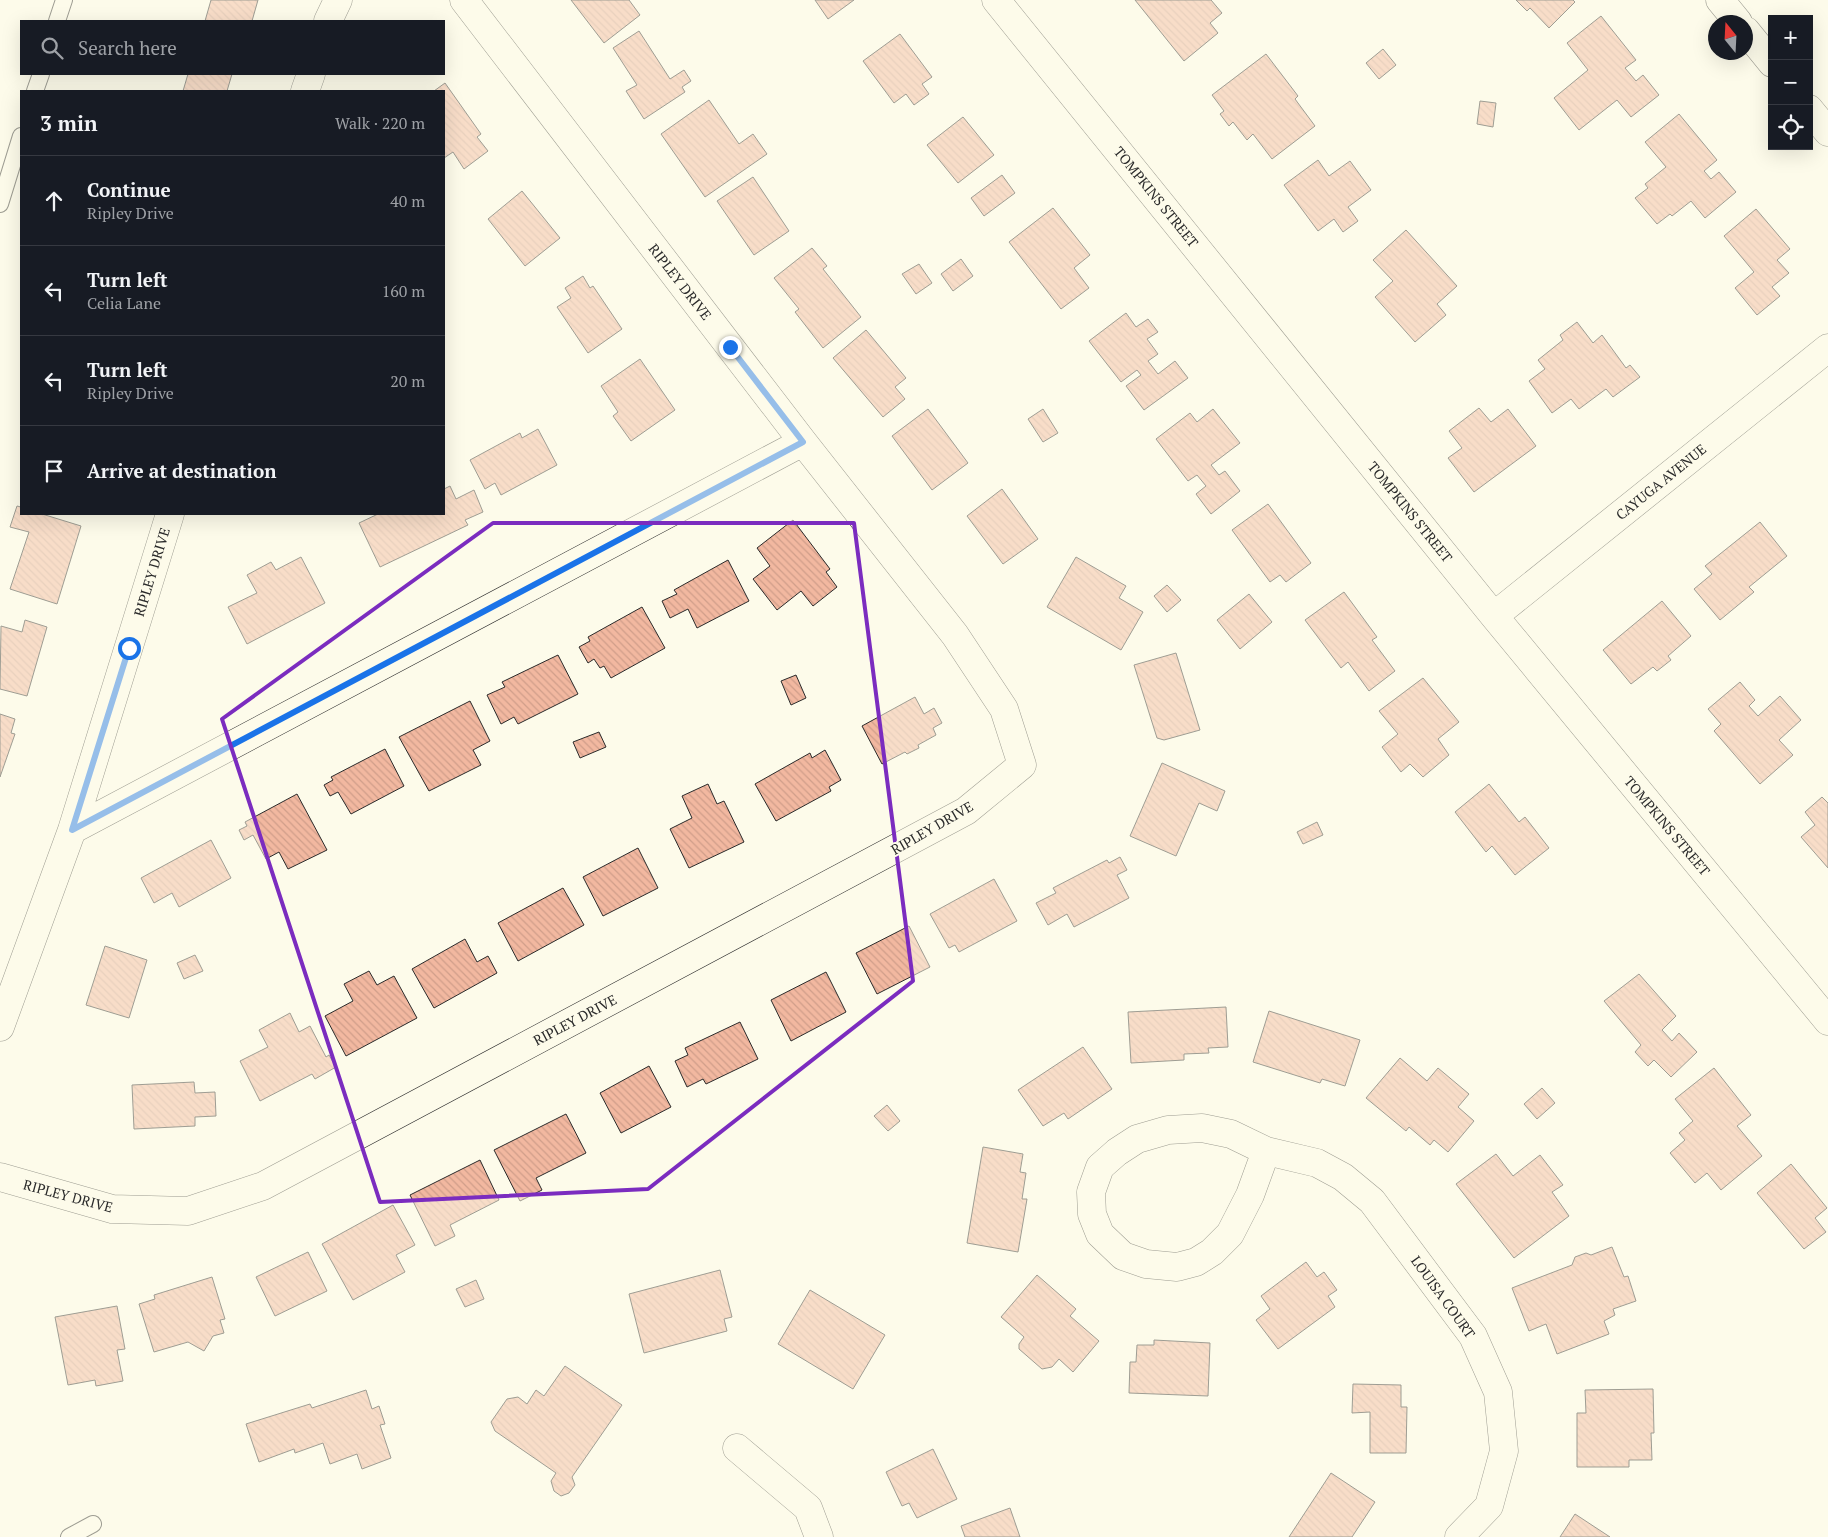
<!DOCTYPE html>
<html lang="en">
<head>
<meta charset="utf-8">
<style>
	:root { --surface:#171b24; --page:#20242c; --text:#f1f3f6; --muted:#9ea1a6; --line:#363941 }
	body { margin:0; font-family:"PT Serif",serif; background:var(--page); color:var(--text) }
	.controls { position:absolute; right:15px; top:15px; display:grid; overflow:hidden; border-radius:0px; box-shadow:0 5px 20px #0002 }
	.controls button { width:45px; height:45px; display:grid; place-items:center; padding:0; border:0; border-bottom:1px solid var(--line); background:var(--surface); color:var(--text); font:25px sans-serif }
	.compass { position:absolute; left:1708px; top:15px; width:45px; height:45px; border-radius:50%; background:var(--surface); box-shadow:0 5px 20px #0002; rotate:342deg }
	.stop { position:absolute; width:15px; height:15px; margin:-11px; border:4px solid #1a73e8; border-radius:50%; background:#fff }
	.stop.end { background:#1a73e8; border-color:#fff; box-shadow:0 1px 5px #0008 }
	.list { margin:0; padding:0; list-style:none }
	h2 { display:flex; justify-content:space-between; align-items:center; height:65px; margin:0; padding:0 20px; font-size:21px }
	h2 small { font-size:16px; font-weight:400; color:var(--muted) }
	.list li { display:grid; grid-template-columns:32px 1fr auto; gap:15px; align-items:center; box-sizing:border-box; height:90px; padding:0 20px; border-top:1px solid var(--line) }
	.list b { display:block; font-size:19px; white-space:nowrap }
	.list p { margin:0; font-size:16px; white-space:nowrap; color:var(--muted) }
	.list em { font-size:16px; font-style:normal; color:var(--muted) }
	.icon { flex:none; width:28px; height:28px; fill:none; stroke:currentColor; stroke-width:2; stroke-linecap:round; stroke-linejoin:round }
	.map { position:relative; flex:none; width:1828px; height:1537px; overflow:hidden }
	.search { position:absolute; background:var(--surface); box-shadow:0 5px 20px #0002; left:20px; top:20px; width:425px; height:55px; display:flex; align-items:center; gap:12px; box-sizing:border-box; padding:0 18px; border-radius:0px; color:var(--muted); font-size:19px }
	.panel { position:absolute; background:var(--surface); box-shadow:0 5px 20px #0002; left:20px; top:90px; width:425px; height:425px; border-radius:0px }
	.map>svg:first-child { display:block }
	.building { fill:url(#building-back-hatch); stroke:#2b2b2b }
	.lines { fill:none; stroke-linecap:round; stroke-linejoin:round }
	.lane-casing { stroke:#2b2b2b; stroke-width:18 }
	.street-casing { stroke:#2b2b2b; stroke-width:29 }
	.lane { stroke:#fdfbea; stroke-width:16 }
	.street { stroke:#fdfbea; stroke-width:28 }
	.route { stroke:#1a73e8; stroke-width:6 }
	.marked { fill:none; stroke:#7b2cbf; stroke-width:4; stroke-linejoin:round }
	.labels { text-anchor:middle; stroke-width:4; stroke-linejoin:round; paint-order:stroke }
	.street-label { font-size:14px; fill:#2b2b2b; stroke:#fdfbea }
</style>
</head>
<body>
<div class="map">
<svg width="1828" height="1537" viewBox="0 0 1828 1537">
	<defs>
		<pattern id="building-back-hatch" width="6" height="6" patternUnits="userSpaceOnUse" patternTransform="scale(1.25)"><rect width="6" height="6" fill="#f2b8a0"/><path d="M-1 5l2 2M0 0l6 6M5-1l2 2" fill="none" stroke="#d09e8a"/></pattern>
	</defs>
	<rect width="100%" height="100%" fill="#fdfbea"/>
	<path class="building" d="M 211,0 L 258,0 L 252,21 L 205,21 Z
		M 571,0 L 629,0 L 640,15 L 604,43 Z
		M 815,0 L 854,0 L 828,19 Z
		M 1135,0 L 1211,0 L 1222,13 L 1210,23 L 1218,33 L 1184,61 Z
		M 1516,0 L 1573,0 L 1575,2 L 1549,28 L 1530,8 L 1527,11 Z
		M 1601,16 L 1636,60 L 1625,68 L 1636,81 L 1643,75 L 1659,95 L 1631,117 L 1617,100 L 1579,130 L 1554,98 L 1588,70 L 1567,43 Z
		M 639,31 L 670,79 L 684,70 L 691,81 L 682,87 L 685,92 L 644,119 L 626,91 L 637,85 L 613,48 Z
		M 900,34 L 932,77 L 922,84 L 929,94 L 914,105 L 906,94 L 894,103 L 863,61 Z
		M 1383,49 L 1396,65 L 1379,79 L 1366,63 Z
		M 1266,54 L 1298,96 L 1295,99 L 1315,126 L 1272,159 L 1253,134 L 1247,140 L 1233,122 L 1229,126 L 1220,114 L 1224,111 L 1212,95 Z
		M 185,74 L 232,74 L 227,91 L 183,91 L 188,74 Z
		M 445,83 L 481,134 L 477,137 L 488,151 L 464,169 L 453,152 L 444,158 L 444,91 L 434,91 Z
		M 709,100 L 739,144 L 753,134 L 767,154 L 705,197 L 661,134 Z
		M 1480,101 L 1496,103 L 1493,127 L 1477,124 Z
		M 1679,114 L 1717,160 L 1704,171 L 1711,179 L 1719,172 L 1736,192 L 1705,218 L 1691,201 L 1672,216 L 1670,214 L 1657,224 L 1635,198 L 1648,188 L 1645,184 L 1666,167 L 1645,142 Z
		M 963,117 L 994,155 L 958,183 L 927,145 Z
		M 1318,160 L 1329,176 L 1350,161 L 1371,190 L 1348,207 L 1358,221 L 1343,232 L 1334,219 L 1318,231 L 1284,185 Z
		M 1002,175 L 1015,193 L 984,216 L 971,198 Z
		M 753,177 L 789,231 L 754,255 L 717,201 Z
		M 522,191 L 560,238 L 525,266 L 488,219 Z
		M 1053,208 L 1090,255 L 1074,268 L 1089,288 L 1061,309 L 1009,242 Z
		M 1756,209 L 1790,249 L 1777,260 L 1789,273 L 1772,287 L 1780,296 L 1757,315 L 1735,288 L 1754,272 L 1724,236 Z
		M 1406,230 L 1457,286 L 1437,304 L 1446,315 L 1415,342 L 1375,297 L 1393,281 L 1373,260 Z
		M 812,248 L 827,266 L 823,269 L 861,317 L 823,348 L 795,312 L 799,309 L 774,278 Z
		M 961,259 L 973,276 L 953,291 L 941,274 Z
		M 919,264 L 932,283 L 916,294 L 902,274 Z
		M 583,276 L 590,288 L 593,286 L 622,329 L 588,353 L 557,307 L 571,298 L 565,288 Z
		M 1126,313 L 1136,327 L 1148,319 L 1158,332 L 1147,339 L 1158,354 L 1148,361 L 1158,374 L 1175,361 L 1188,378 L 1144,410 L 1126,386 L 1141,375 L 1137,370 L 1121,382 L 1089,341 Z
		M 1577,322 L 1593,343 L 1602,335 L 1626,368 L 1630,365 L 1640,377 L 1613,397 L 1606,389 L 1579,409 L 1571,399 L 1552,413 L 1529,381 L 1545,369 L 1538,360 L 1563,340 L 1560,335 Z
		M 866,330 L 906,378 L 895,387 L 905,399 L 883,417 L 833,358 Z
		M 640,359 L 675,410 L 631,441 L 613,416 L 618,412 L 601,386 Z
		M 1479,408 L 1491,422 L 1508,409 L 1536,446 L 1474,492 L 1448,458 L 1462,448 L 1449,431 Z
		M 928,409 L 968,463 L 932,490 L 892,436 Z
		M 1043,409 L 1058,433 L 1043,442 L 1028,419 Z
		M 1213,409 L 1240,443 L 1211,465 L 1219,475 L 1225,471 L 1240,491 L 1211,514 L 1196,494 L 1206,486 L 1197,475 L 1188,481 L 1156,439 L 1190,413 L 1197,422 Z
		M 538,429 L 557,465 L 501,495 L 495,483 L 485,489 L 470,460 L 520,433 L 522,438 Z
		M 450,486 L 456,499 L 474,490 L 483,512 L 465,520 L 468,525 L 380,567 L 359,523 L 378,514 L 444,514 L 444,489 Z
		M 1002,489 L 1038,539 L 1003,564 L 967,516 Z
		M 1268,504 L 1311,563 L 1286,582 L 1280,575 L 1270,582 L 1232,530 Z
		M 17,506 L 21,507 L 21,514 L 42,514 L 81,526 L 57,604 L 10,589 L 29,532 L 10,527 Z
		M 793,520 L 830,569 L 826,572 L 837,587 L 813,606 L 801,591 L 777,610 L 753,579 L 770,566 L 757,548 Z
		M 1760,522 L 1787,556 L 1749,587 L 1754,592 L 1720,620 L 1694,589 L 1712,574 L 1705,566 Z
		M 301,557 L 325,603 L 247,644 L 228,607 L 257,593 L 247,575 L 271,562 L 276,570 Z
		M 1076,557 L 1126,586 L 1119,598 L 1143,612 L 1121,650 L 1047,607 Z
		M 728,560 L 749,601 L 697,628 L 688,609 L 670,618 L 662,601 L 677,594 L 674,590 Z
		M 1167,585 L 1181,600 L 1167,612 L 1154,596 Z
		M 1344,592 L 1377,637 L 1372,640 L 1395,671 L 1369,691 L 1348,662 L 1341,668 L 1305,620 Z
		M 1249,594 L 1272,622 L 1240,649 L 1217,620 Z
		M 1662,601 L 1691,636 L 1668,656 L 1671,660 L 1657,671 L 1653,667 L 1631,684 L 1603,650 Z
		M 642,607 L 665,648 L 611,678 L 604,666 L 600,668 L 594,659 L 588,663 L 579,647 L 590,641 L 588,637 Z
		M 25,620 L 47,627 L 27,696 L 0,689 L 1,626 L 22,632 Z
		M 1176,653 L 1200,730 L 1164,740 L 1157,738 L 1134,665 Z
		M 558,655 L 578,694 L 518,724 L 514,717 L 501,724 L 487,695 L 505,687 L 502,682 Z
		M 796,675 L 806,698 L 791,705 L 781,681 Z
		M 1423,678 L 1459,722 L 1438,739 L 1449,755 L 1423,777 L 1410,764 L 1401,772 L 1382,747 L 1398,734 L 1379,711 Z
		M 1740,682 L 1755,700 L 1749,706 L 1758,716 L 1780,696 L 1801,720 L 1779,740 L 1793,755 L 1760,784 L 1714,731 L 1721,724 L 1708,709 Z
		M 915,697 L 924,714 L 934,708 L 942,723 L 933,728 L 936,735 L 918,745 L 919,748 L 907,754 L 905,752 L 882,764 L 862,726 Z
		M 470,701 L 490,741 L 473,750 L 481,765 L 429,791 L 399,737 Z
		M 0,714 L 15,719 L 11,733 L 15,734 L 0,777 Z
		M 599,732 L 606,747 L 580,758 L 573,742 Z
		M 385,749 L 404,786 L 351,814 L 338,792 L 330,796 L 324,785 L 333,780 L 331,777 Z
		M 825,750 L 841,780 L 829,787 L 831,791 L 776,821 L 755,784 L 810,753 L 812,758 Z
		M 1162,763 L 1225,791 L 1217,811 L 1199,803 L 1176,856 L 1130,836 Z
		M 708,784 L 717,804 L 724,801 L 744,842 L 689,868 L 670,829 L 692,818 L 682,796 Z
		M 1489,784 L 1519,822 L 1525,817 L 1549,848 L 1515,875 L 1492,846 L 1486,852 L 1455,812 Z
		M 297,794 L 327,850 L 288,869 L 279,852 L 266,859 L 253,835 L 244,840 L 239,830 L 247,826 L 245,822 Z
		M 1822,797 L 1828,803 L 1828,868 L 1801,837 L 1815,825 L 1805,812 Z
		M 1317,822 L 1323,835 L 1303,844 L 1297,832 Z
		M 211,840 L 231,878 L 179,907 L 172,893 L 154,903 L 141,878 Z
		M 638,848 L 658,888 L 603,916 L 583,877 Z
		M 1120,857 L 1127,870 L 1117,875 L 1129,898 L 1074,927 L 1067,914 L 1048,925 L 1036,903 L 1056,893 L 1053,888 L 1107,860 L 1109,863 Z
		M 994,879 L 1017,921 L 959,952 L 955,945 L 949,948 L 930,914 Z
		M 563,888 L 584,925 L 518,961 L 498,923 Z
		M 909,926 L 930,967 L 877,994 L 856,953 Z
		M 465,939 L 477,962 L 488,956 L 497,973 L 434,1008 L 412,969 Z
		M 105,946 L 147,960 L 129,1018 L 86,1005 Z
		M 195,955 L 203,971 L 184,979 L 177,963 Z
		M 369,971 L 377,985 L 394,976 L 417,1018 L 346,1056 L 325,1016 L 353,1001 L 344,984 Z
		M 826,972 L 846,1012 L 791,1041 L 771,1000 Z
		M 1639,974 L 1676,1016 L 1662,1030 L 1672,1041 L 1679,1033 L 1697,1052 L 1671,1077 L 1654,1060 L 1648,1066 L 1635,1052 L 1641,1045 L 1604,1001 Z
		M 1226,1007 L 1228,1047 L 1208,1048 L 1209,1053 L 1184,1054 L 1184,1060 L 1131,1063 L 1128,1012 Z
		M 1269,1011 L 1360,1040 L 1345,1086 L 1322,1079 L 1320,1083 L 1253,1062 Z
		M 290,1013 L 299,1032 L 310,1026 L 326,1057 L 329,1055 L 336,1067 L 315,1079 L 312,1074 L 260,1101 L 240,1061 L 268,1047 L 259,1030 Z
		M 740,1022 L 758,1059 L 706,1084 L 703,1079 L 687,1087 L 675,1061 L 688,1055 L 685,1048 Z
		M 1083,1047 L 1112,1089 L 1068,1119 L 1064,1113 L 1043,1126 L 1018,1090 Z
		M 1400,1058 L 1427,1081 L 1438,1068 L 1469,1094 L 1458,1107 L 1474,1121 L 1448,1152 L 1434,1140 L 1430,1145 L 1409,1127 L 1406,1131 L 1366,1098 Z
		M 649,1066 L 671,1107 L 621,1133 L 600,1093 Z
		M 1714,1068 L 1751,1115 L 1737,1126 L 1762,1156 L 1721,1190 L 1707,1173 L 1695,1183 L 1670,1153 L 1685,1140 L 1679,1133 L 1693,1121 L 1675,1099 Z
		M 194,1082 L 195,1093 L 215,1092 L 216,1116 L 195,1117 L 195,1126 L 134,1129 L 132,1085 Z
		M 1542,1088 L 1555,1103 L 1537,1119 L 1524,1104 Z
		M 887,1105 L 900,1121 L 888,1131 L 874,1116 Z
		M 566,1114 L 586,1153 L 536,1178 L 542,1190 L 520,1201 L 494,1150 Z
		M 983,1147 L 1023,1154 L 1020,1172 L 1026,1173 L 1022,1199 L 1027,1199 L 1018,1252 L 967,1243 Z
		M 1496,1154 L 1513,1176 L 1540,1155 L 1563,1185 L 1552,1192 L 1569,1216 L 1514,1258 L 1456,1184 Z
		M 480,1160 L 499,1200 L 450,1225 L 455,1236 L 435,1246 L 410,1195 Z
		M 1791,1164 L 1827,1208 L 1815,1218 L 1826,1232 L 1804,1249 L 1757,1193 Z
		M 393,1205 L 415,1245 L 396,1255 L 405,1272 L 353,1300 L 322,1244 Z
		M 1612,1247 L 1624,1277 L 1628,1276 L 1636,1301 L 1613,1309 L 1615,1315 L 1604,1321 L 1609,1334 L 1557,1354 L 1546,1324 L 1529,1331 L 1512,1288 L 1572,1265 L 1575,1257 L 1586,1253 L 1591,1255 Z
		M 308,1252 L 327,1291 L 275,1316 L 256,1277 Z
		M 1306,1262 L 1317,1277 L 1324,1272 L 1337,1290 L 1328,1296 L 1335,1307 L 1278,1349 L 1256,1320 L 1270,1309 L 1261,1296 Z
		M 720,1270 L 732,1317 L 724,1319 L 727,1331 L 644,1353 L 629,1294 Z
		M 1037,1275 L 1076,1309 L 1070,1316 L 1099,1341 L 1073,1372 L 1059,1359 L 1052,1367 L 1042,1369 L 1019,1349 L 1019,1344 L 1024,1337 L 1001,1317 Z
		M 212,1277 L 225,1319 L 220,1320 L 224,1333 L 213,1336 L 204,1351 L 188,1342 L 154,1352 L 139,1304 L 155,1299 L 154,1295 Z
		M 476,1280 L 484,1299 L 465,1307 L 456,1289 Z
		M 810,1290 L 885,1335 L 853,1389 L 778,1344 Z
		M 117,1306 L 125,1349 L 117,1350 L 123,1381 L 96,1386 L 95,1380 L 68,1385 L 55,1317 Z
		M 1154,1340 L 1210,1343 L 1208,1396 L 1129,1393 L 1130,1362 L 1136,1362 L 1137,1345 L 1154,1345 Z
		M 565,1366 L 622,1405 L 572,1477 L 575,1485 L 569,1493 L 561,1496 L 554,1491 L 551,1481 L 556,1473 L 495,1431 L 491,1422 L 507,1399 L 518,1397 L 527,1404 L 536,1390 L 544,1396 Z
		M 1353,1384 L 1401,1385 L 1401,1407 L 1407,1407 L 1406,1453 L 1370,1453 L 1370,1412 L 1352,1413 Z
		M 1653,1389 L 1654,1433 L 1651,1433 L 1652,1460 L 1629,1460 L 1629,1467 L 1577,1467 L 1577,1413 L 1586,1413 L 1585,1390 Z
		M 366,1390 L 372,1409 L 379,1406 L 385,1424 L 380,1425 L 391,1458 L 362,1469 L 357,1454 L 330,1464 L 323,1443 L 295,1453 L 294,1449 L 259,1462 L 246,1424 L 310,1404 L 312,1408 Z
		M 933,1449 L 957,1499 L 917,1518 L 909,1503 L 902,1506 L 886,1472 Z
		M 1331,1473 L 1375,1502 L 1352,1537 L 1289,1537 Z
		M 1010,1508 L 1020,1537 L 965,1537 L 961,1526 Z
		M 1575,1514 L 1610,1537 L 1560,1537 Z"/>
	<g class="lines">
		<g class="lane-casing">
			<path id="lane" d="M 57,21 L 64,0
				M 35,91 L 41,74
				M 0,204 L 21,136
				M 69,1537 L 93,1524"/>
		</g>
		<g class="street-casing">
			<path id="street" d="M 996,0 L 1494,616 L 1828,1021
				M 1720,0 L 1738,22
				M 328,21 L 338,0
				M 1746,31 L 1772,63
				M 305,91 L 311,74
				M 1809,109 L 1828,132
				M 1494,616 L 1828,348
				M 72,830 L 803,442
				M 0,1027 L 72,830 L 170,514
				M 1266,1151 L 1250,1195 L 1230,1234 L 1212,1252 L 1196,1262 L 1177,1267 L 1146,1264 L 1123,1256 L 1100,1234 L 1092,1214 L 1091,1192 L 1100,1167 L 1117,1152 L 1137,1139 L 1168,1130 L 1202,1128 L 1231,1134 L 1266,1151 L 1317,1163 L 1343,1177 L 1372,1201 L 1473,1336 L 1498,1392 L 1504,1451 L 1489,1506 L 1459,1537
				M 0,1177 L 112,1209 L 188,1211 L 263,1186 L 966,811 L 1022,765 L 1004,709 L 955,635 L 803,442 L 464,0
				M 737,1448 L 808,1508 L 819,1537"/>
		</g>
		<use href="#lane" class="lane"/>
		<use href="#street" class="street"/>
	</g>
	<g class="lines">
		<path class="route" d="M 129,648 L 72,830 L 803,442 L 730,347"/>
	</g>
	<path d="M0 0H1828V1537H0ZM 493,523 L 854,523 L 913,981 L 648,1189 L 380,1202 L 222,719 Z" fill="#fdfbea" fill-opacity=".55" fill-rule="evenodd"/>
	<path class="marked" d="M 493,523 L 854,523 L 913,981 L 648,1189 L 380,1202 L 222,719 Z"/>
	<g class="labels">
		<g class="street-label">
			<text transform="translate(1156 197) rotate(51)" y="5">TOMPKINS STREET</text>
			<text transform="translate(680 282) rotate(52)" y="5">RIPLEY DRIVE</text>
			<text transform="translate(1661 482) rotate(-39)" y="5">CAYUGA AVENUE</text>
			<text transform="translate(1410 512) rotate(51)" y="5">TOMPKINS STREET</text>
			<text transform="translate(152 572) rotate(-73)" y="5">RIPLEY DRIVE</text>
			<text transform="translate(1667 826) rotate(50)" y="5">TOMPKINS STREET</text>
			<text transform="translate(932 828) rotate(-30)" y="5">RIPLEY DRIVE</text>
			<text transform="translate(575 1020) rotate(-28)" y="5">RIPLEY DRIVE</text>
			<text transform="translate(68 1196) rotate(15)" y="5">RIPLEY DRIVE</text>
			<text transform="translate(1443 1297) rotate(54)" y="5">LOUISA COURT</text>
		</g>
	</g>
</svg>
<div class="controls">
<button>+</button>
<button>−</button>
<button><svg class="icon" aria-label="locate" viewBox="0 0 24 24"><circle cx="12" cy="12" r="6"/><path d="M12 2v4M12 18v4M2 12h4M18 12h4"/></svg></button>
</div>
<svg class="compass" viewBox="-18 -18 36 36"><path d="M0-13l5 13h-10z" fill="#e53935"/><path d="M0 13l5-13h-10z" fill="#9ea1a6"/></svg>
<div class="stop" style="left:129px;top:648px"></div>
<div class="stop end" style="left:730px;top:347px"></div>
<div class="search"><svg class="icon" aria-label="search" viewBox="0 0 24 24"><circle cx="10" cy="10" r="6"/><path d="M15 15l6 6"/></svg>Search here</div>
<section class="panel">
<h2>3 min<small>Walk · 220 m</small></h2>
<ul class="list">
<li><svg class="icon" aria-label="ahead" viewBox="0 0 24 24"><path d="M12 20V5M6 11l6-6 6 6"/></svg><div><b>Continue</b><p>Ripley Drive</p></div><em>40 m</em></li>
<li><svg class="icon" aria-label="left" viewBox="0 0 24 24"><path d="M17 20v-9H6M10 6l-5 5 5 5"/></svg><div><b>Turn left</b><p>Celia Lane</p></div><em>160 m</em></li>
<li><svg class="icon" aria-label="left" viewBox="0 0 24 24"><path d="M17 20v-9H6M10 6l-5 5 5 5"/></svg><div><b>Turn left</b><p>Ripley Drive</p></div><em>20 m</em></li>
<li><svg class="icon" aria-label="arrive" viewBox="0 0 24 24"><path d="M6 21V4h12l-3 4 3 4H6"/></svg><div><b>Arrive at destination</b></div></li>
</ul>
</section>
</div>
</body>
</html>
